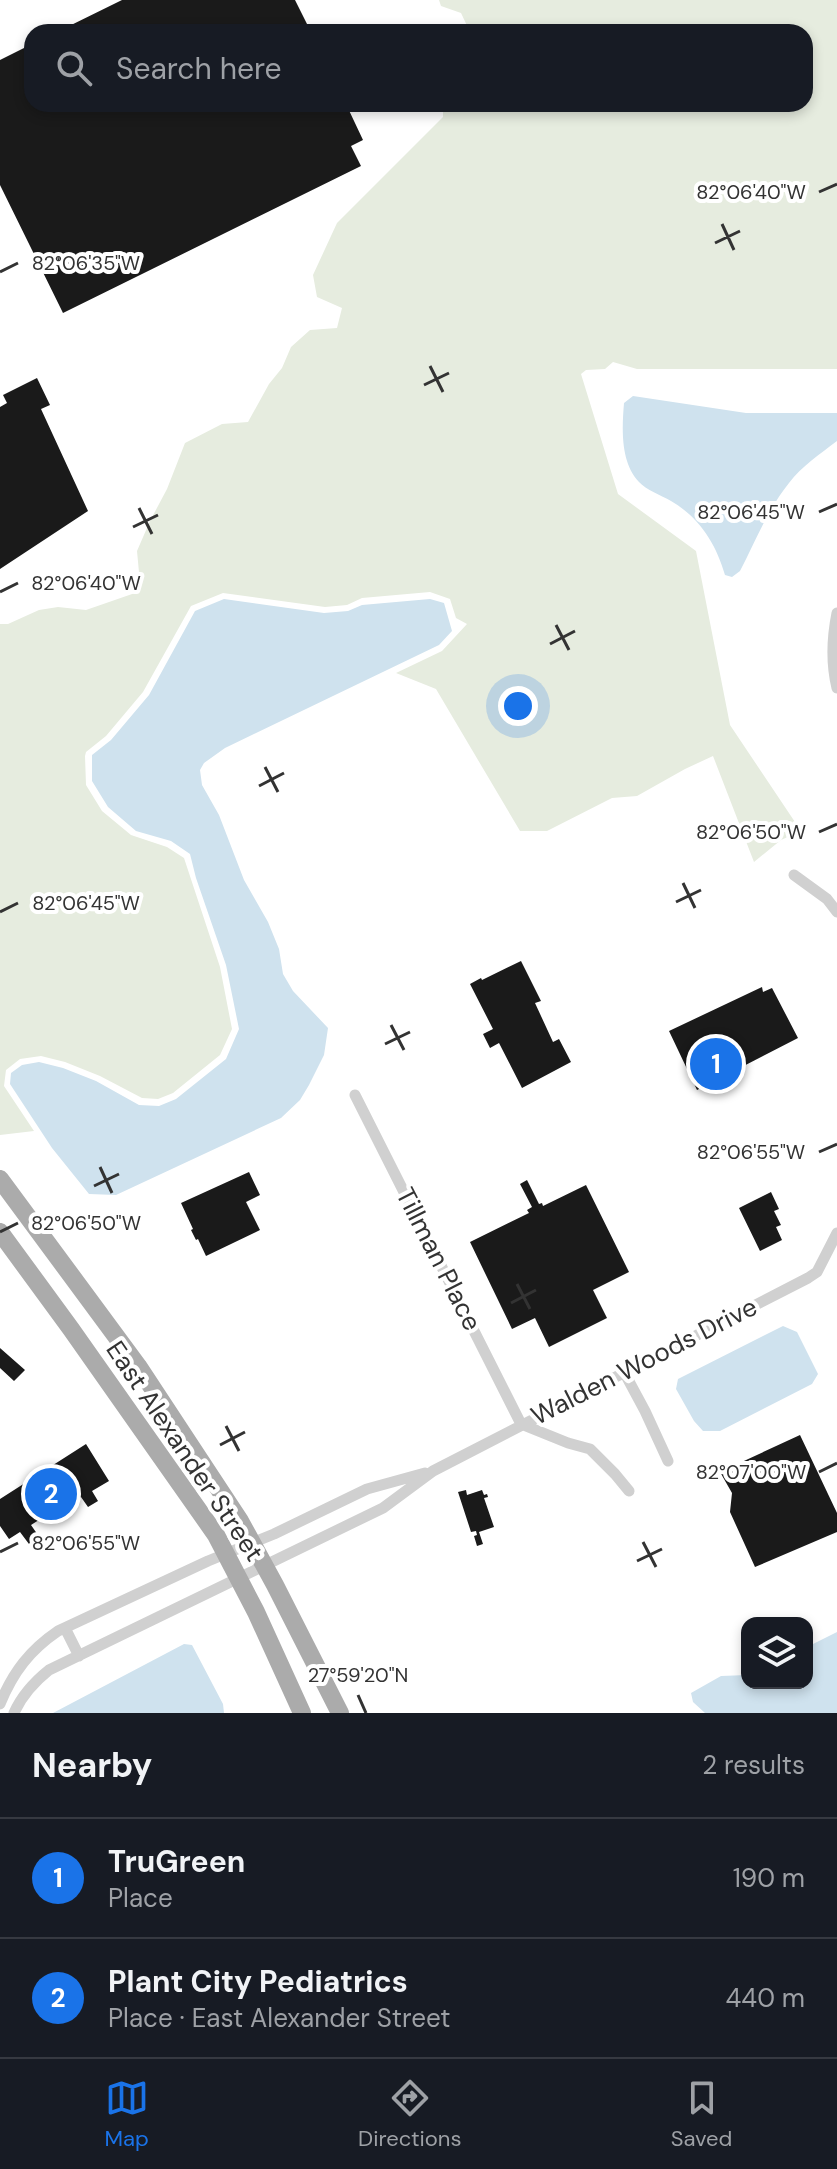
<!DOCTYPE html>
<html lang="en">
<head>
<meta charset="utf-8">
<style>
	:root { --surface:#171b24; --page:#242831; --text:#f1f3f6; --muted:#9ea1a6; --line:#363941; --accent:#1a73e8 }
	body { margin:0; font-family:"DM Sans",sans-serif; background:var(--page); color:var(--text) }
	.controls { position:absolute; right:24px; bottom:24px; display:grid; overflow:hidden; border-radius:16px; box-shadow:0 4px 12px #0003 }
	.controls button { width:72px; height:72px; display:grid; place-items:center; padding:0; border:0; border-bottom:2px solid var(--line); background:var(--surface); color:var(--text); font:40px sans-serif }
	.you { position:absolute; left:518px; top:706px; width:28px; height:28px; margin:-20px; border:6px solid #fff; border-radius:50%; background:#1a73e8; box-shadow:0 0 0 12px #1a73e833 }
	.badge { display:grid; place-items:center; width:52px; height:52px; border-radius:50%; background:var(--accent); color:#fff; font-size:26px; font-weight:700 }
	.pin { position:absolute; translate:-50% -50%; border:4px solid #fff; box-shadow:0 2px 8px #0006 }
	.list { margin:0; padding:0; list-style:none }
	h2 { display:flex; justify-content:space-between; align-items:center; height:104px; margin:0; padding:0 32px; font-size:34px }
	h2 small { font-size:26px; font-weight:400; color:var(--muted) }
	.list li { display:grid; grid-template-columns:52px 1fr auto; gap:24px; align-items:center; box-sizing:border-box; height:120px; padding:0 32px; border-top:2px solid var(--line) }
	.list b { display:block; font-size:30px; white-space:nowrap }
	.list p { margin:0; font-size:26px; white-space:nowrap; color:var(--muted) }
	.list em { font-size:26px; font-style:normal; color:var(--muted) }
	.icon { flex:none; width:44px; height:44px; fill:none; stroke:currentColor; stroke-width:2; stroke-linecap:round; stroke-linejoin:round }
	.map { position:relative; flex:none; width:837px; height:1713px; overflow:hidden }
	.search { position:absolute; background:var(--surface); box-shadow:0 4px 12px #0003; left:24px; right:24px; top:24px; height:88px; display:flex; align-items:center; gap:20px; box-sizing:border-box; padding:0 28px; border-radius:24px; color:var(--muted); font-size:30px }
	.sheet { height:344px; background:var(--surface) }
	nav { display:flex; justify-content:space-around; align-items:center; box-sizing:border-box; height:112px; border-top:2px solid var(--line); background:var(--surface); font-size:22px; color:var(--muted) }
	nav a { display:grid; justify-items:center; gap:4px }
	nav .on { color:var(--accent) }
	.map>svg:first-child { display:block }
	.green { fill:#e6ecdf }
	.water { fill:#cfe2ee }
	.building { fill:#1a1a1a }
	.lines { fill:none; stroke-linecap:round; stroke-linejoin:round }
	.minor { stroke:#d0d0d0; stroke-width:11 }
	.primary { stroke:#ababab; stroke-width:18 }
	.ticks { fill:none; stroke:#333; stroke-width:3 }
	.labels { text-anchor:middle; stroke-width:8; stroke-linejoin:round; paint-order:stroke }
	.street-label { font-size:26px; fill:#333; stroke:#fff }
	.ticks-label { font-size:20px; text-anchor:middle; fill:#333; stroke:#fff; stroke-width:8; stroke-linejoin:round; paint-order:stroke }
</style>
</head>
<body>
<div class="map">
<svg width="837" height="1713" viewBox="0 0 837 1713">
	<rect width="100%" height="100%" fill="#fff"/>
	<path class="green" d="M 439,0 L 837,0 L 837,369 L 637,369 L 613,362 L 605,369 L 586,370 L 581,374 L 618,494 L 696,551 L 730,725 L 801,831 L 781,840 L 754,862 L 713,756 L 685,769 L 637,796 L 612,798 L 547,831 L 520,831 L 436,689 L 396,673 L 442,651 L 467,624 L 456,618 L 450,599 L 430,592 L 362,598 L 347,605 L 325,607 L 223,593 L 191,606 L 143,692 L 106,736 L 86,752 L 85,756 L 86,785 L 102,811 L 131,835 L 167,847 L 184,858 L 220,967 L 232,1029 L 220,1055 L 173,1093 L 158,1099 L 142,1098 L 100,1076 L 65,1062 L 41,1056 L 20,1059 L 6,1070 L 4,1086 L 34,1131 L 0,1135 L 0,624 L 8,624 L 39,610 L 58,607 L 86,610 L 135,593 L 140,583 L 137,551 L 150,521 L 167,489 L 185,443 L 222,424 L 248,422 L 269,384 L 282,368 L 291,347 L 310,330 L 337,328 L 342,308 L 317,297 L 313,275 L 337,223 L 443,117 L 443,111 L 440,104 L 805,104 L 805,32 L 470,32 L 461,13 L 441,6 Z"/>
	<path class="water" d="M 633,396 L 746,413 L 837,413 L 837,441 C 820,454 802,466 789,483 C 768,509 755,542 740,571 L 732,577 L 725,575 C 716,544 700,518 671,501 C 661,495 646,490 639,482 C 620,462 622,428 624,403 Z
		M 224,599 L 324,613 L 348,611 L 362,605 L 430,599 L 444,603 L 452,631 L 439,645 L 225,748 L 204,763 L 200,770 L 202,785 L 219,815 L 244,880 L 268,922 L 279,949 L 283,974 L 293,991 L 328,1028 L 324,1055 L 309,1085 L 300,1100 L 281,1118 L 116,1195 L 89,1194 L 52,1148 L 10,1084 L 11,1073 L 22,1065 L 39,1062 L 63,1068 L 96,1081 L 139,1105 L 159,1106 L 176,1099 L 226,1059 L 239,1029 L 226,965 L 196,878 L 190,854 L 171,841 L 136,831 L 108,807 L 92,781 L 92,755 L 111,740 L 149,695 L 195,611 Z
		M 783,1326 L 797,1332 L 818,1374 L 812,1384 L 720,1431 L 703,1431 L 694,1421 L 676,1389 L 678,1379 Z
		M 837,1632 L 837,1713 L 705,1713 L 693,1702 L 691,1693 L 721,1676 L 747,1675 L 747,1683 L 807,1683 L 807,1647 Z
		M 184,1644 L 192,1645 L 223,1704 L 224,1713 L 53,1713 Z"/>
	<path class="building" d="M 122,0 L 295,0 L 311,32 L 57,32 Z
		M 32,44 L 32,104 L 346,104 L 363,140 L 351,146 L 361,166 L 63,313 L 0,185 L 0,60 Z
		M 37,378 L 50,405 L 41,409 L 88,511 L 0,569 L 0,407 L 7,403 L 3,395 Z
		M 521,961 L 541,1001 L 535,1003 L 553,1042 L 559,1039 L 571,1062 L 522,1088 L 499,1043 L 490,1048 L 483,1034 L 493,1029 L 470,984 L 481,978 L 482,980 Z
		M 762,987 L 763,992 L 772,988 L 798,1038 L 697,1090 L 669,1031 Z
		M 249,1172 L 260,1195 L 246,1202 L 260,1230 L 206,1256 L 198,1239 L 196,1240 L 191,1230 L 193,1229 L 181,1203 Z
		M 527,1180 L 539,1204 L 542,1203 L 543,1206 L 586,1185 L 629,1272 L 593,1290 L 607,1318 L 549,1347 L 535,1318 L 512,1329 L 470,1242 L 529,1213 L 527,1210 L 532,1207 L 520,1184 Z
		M 771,1192 L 779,1209 L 774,1211 L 781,1225 L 776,1227 L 782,1240 L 760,1251 L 739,1208 Z
		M 0,1348 L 25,1370 L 14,1381 L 0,1368 Z
		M 800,1435 L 837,1513 L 837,1532 L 755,1567 L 730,1512 L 732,1493 L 720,1472 Z
		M 86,1444 L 109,1481 L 92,1491 L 98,1501 L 88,1507 L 81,1497 L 66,1507 L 64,1504 L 31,1525 L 40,1538 L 29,1544 L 20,1532 L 9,1539 L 0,1526 L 0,1499 Z
		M 466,1490 L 467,1495 L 482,1490 L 484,1495 L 487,1494 L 488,1497 L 484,1498 L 494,1527 L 479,1532 L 483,1544 L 477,1546 L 474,1536 L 477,1535 L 476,1531 L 471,1532 L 458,1492 Z"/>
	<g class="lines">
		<path class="minor" d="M 837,613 C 832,638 831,663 837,688
			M 794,875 L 827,899 L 837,912
			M 355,1095 L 521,1424 L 568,1443 L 590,1449 L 615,1474 L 629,1491
			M 624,1372 L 645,1411 L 668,1461
			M 65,1628 L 79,1656
			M 0,1704 C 13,1672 30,1650 58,1631 L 208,1561 L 274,1534 L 367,1489 L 425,1473
			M 14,1713 C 22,1695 34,1682 49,1670 L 383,1508 L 433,1471 L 808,1278 L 817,1272 L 837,1233"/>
		<path class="primary" d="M 0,1179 L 138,1366 L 240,1521 L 275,1585 L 340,1713
			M 0,1232 L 71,1329 L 216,1535 L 256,1612 L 302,1713"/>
	</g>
	<path class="ticks" d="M 819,192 L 837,184M 722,224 L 734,250M 715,243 L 740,231M 0,272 L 18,263M 430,366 L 443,392M 424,385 L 449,373M 139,508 L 152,534M 819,512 L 837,504M 133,527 L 158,515M 0,592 L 18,583M 556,625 L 569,650M 550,644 L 575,631M 265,767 L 278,792M 259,786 L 284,773M 819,832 L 837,824M 683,883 L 695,908M 676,902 L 701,890M 0,912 L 18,903M 391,1025 L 404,1050M 385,1044 L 410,1032M 819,1152 L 837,1144M 100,1167 L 112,1193M 94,1186 L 119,1174M 0,1232 L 18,1223M 517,1284 L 530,1309M 511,1303 L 536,1290M 226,1426 L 239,1451M 220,1445 L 245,1432M 819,1472 L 837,1463M 643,1542 L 656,1567M 0,1552 L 18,1543M 637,1561 L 662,1549M 358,1695 L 366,1713"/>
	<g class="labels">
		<g class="street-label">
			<text transform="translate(439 1259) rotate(63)" y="9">Tillman Place</text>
			<text transform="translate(644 1361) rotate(-27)" y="9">Walden Woods Drive</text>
			<text transform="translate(185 1451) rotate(56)" y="9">East Alexander Street</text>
		</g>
	</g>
	<g class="ticks-label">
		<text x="751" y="199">82°06'40"W</text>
		<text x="86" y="270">82°06'35"W</text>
		<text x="751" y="519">82°06'45"W</text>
		<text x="86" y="590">82°06'40"W</text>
		<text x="751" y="839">82°06'50"W</text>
		<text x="86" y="910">82°06'45"W</text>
		<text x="751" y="1159">82°06'55"W</text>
		<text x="86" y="1230">82°06'50"W</text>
		<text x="751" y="1479">82°07'00"W</text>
		<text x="86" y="1550">82°06'55"W</text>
		<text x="358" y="1682">27°59'20"N</text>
	</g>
</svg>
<div class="controls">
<button><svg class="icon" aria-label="layers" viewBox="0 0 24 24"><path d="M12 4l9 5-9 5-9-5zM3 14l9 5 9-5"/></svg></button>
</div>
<div class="you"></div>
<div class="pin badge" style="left:716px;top:1064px">1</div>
<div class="pin badge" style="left:51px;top:1494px">2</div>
<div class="search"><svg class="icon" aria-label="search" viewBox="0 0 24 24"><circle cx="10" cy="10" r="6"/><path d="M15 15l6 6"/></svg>Search here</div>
</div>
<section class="sheet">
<h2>Nearby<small>2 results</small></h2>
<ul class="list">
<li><span class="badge">1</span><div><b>TruGreen</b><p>Place</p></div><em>190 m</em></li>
<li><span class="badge">2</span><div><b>Plant City Pediatrics</b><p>Place · East Alexander Street</p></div><em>440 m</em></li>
</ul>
</section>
<nav>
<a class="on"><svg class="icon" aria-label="map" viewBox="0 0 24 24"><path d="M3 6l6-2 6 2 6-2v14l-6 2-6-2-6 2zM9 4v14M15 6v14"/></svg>Map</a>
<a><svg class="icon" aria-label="directions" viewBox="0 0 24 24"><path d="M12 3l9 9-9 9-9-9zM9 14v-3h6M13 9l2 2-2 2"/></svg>Directions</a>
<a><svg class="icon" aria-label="saved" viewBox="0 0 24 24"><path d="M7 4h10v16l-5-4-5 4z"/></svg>Saved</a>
</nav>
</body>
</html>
